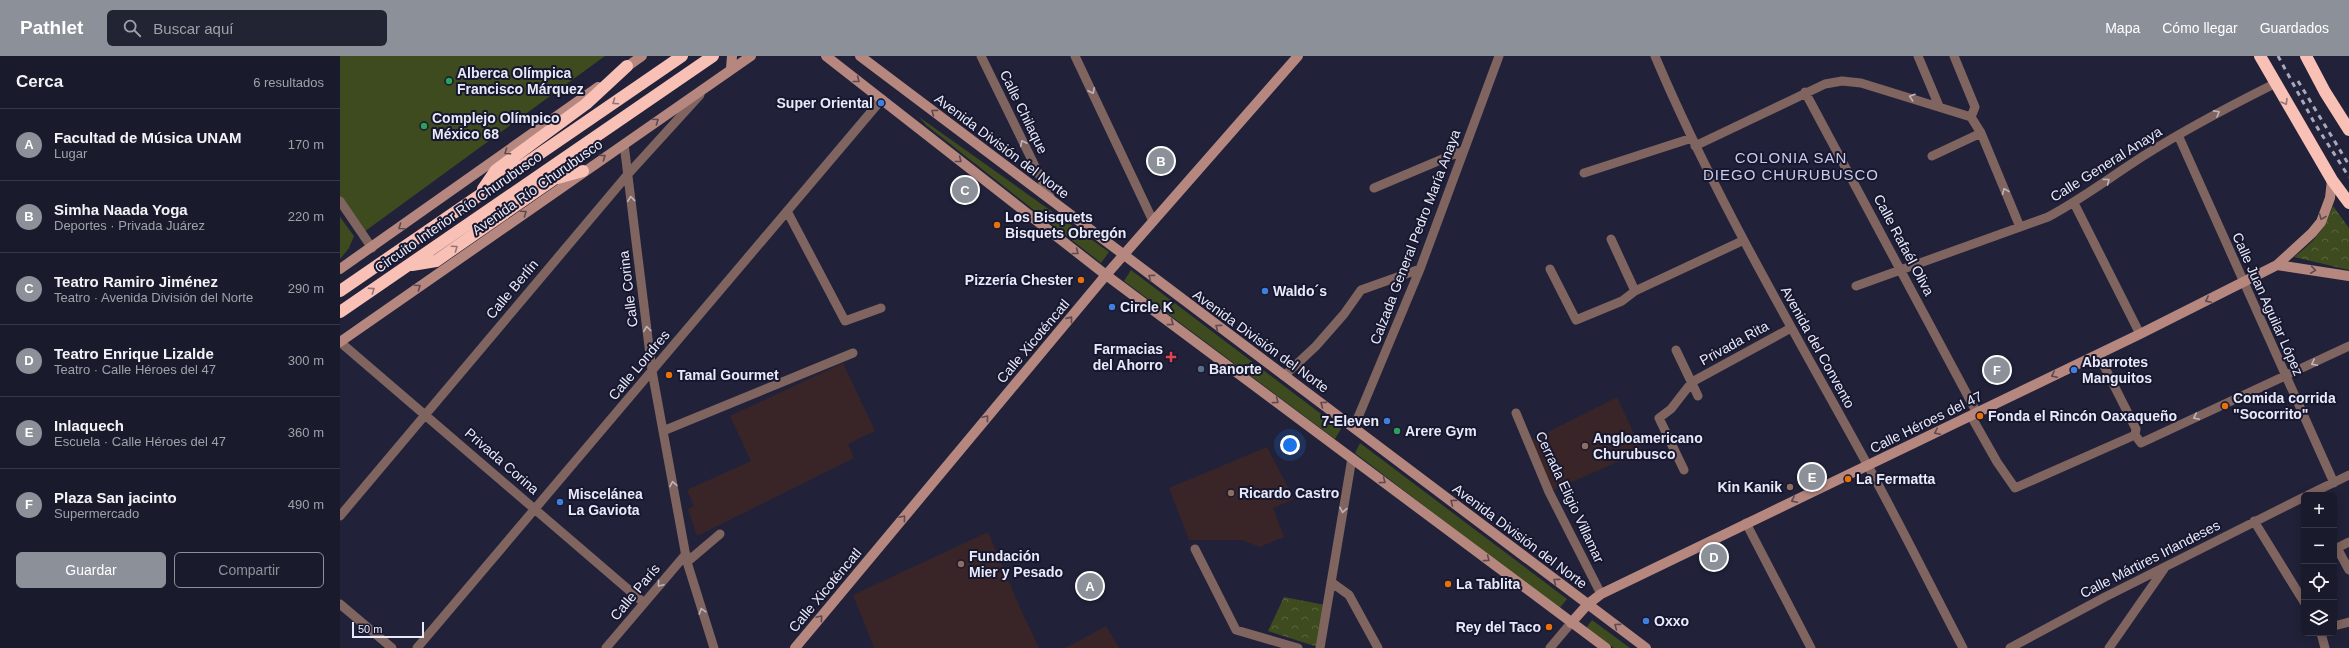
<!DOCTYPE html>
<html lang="es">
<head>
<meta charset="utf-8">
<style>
	:root { --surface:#191a2b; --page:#222333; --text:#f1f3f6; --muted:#9fa1a9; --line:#373847; --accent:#8c9099 }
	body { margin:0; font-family:Helvetica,sans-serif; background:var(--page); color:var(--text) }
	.controls { position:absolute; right:12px; bottom:12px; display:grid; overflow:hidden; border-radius:6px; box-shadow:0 2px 10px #0003 }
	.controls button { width:36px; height:36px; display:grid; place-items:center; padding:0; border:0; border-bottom:1px solid var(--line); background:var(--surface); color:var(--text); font:20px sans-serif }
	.scale { position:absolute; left:12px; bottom:10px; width:72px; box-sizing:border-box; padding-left:4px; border:2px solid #e8e9f9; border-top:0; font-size:11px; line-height:14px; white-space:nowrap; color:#e8e9f9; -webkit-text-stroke:3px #17182f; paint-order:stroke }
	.you { position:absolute; left:950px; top:389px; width:14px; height:14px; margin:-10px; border:3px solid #fff; border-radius:50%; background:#1a73e8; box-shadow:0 0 0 6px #1a73e833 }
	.badge { display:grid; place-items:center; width:26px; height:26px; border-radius:50%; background:var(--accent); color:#fff; font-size:13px; font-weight:700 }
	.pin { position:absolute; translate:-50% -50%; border:2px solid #fff; box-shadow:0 1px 4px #0006 }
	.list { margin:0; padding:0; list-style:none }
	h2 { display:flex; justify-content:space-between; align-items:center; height:52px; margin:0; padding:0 16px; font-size:17px }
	h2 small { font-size:13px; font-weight:400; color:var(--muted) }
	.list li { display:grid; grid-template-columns:26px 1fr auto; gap:12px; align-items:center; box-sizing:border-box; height:72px; padding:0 16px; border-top:1px solid var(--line) }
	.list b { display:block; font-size:15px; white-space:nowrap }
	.list p { margin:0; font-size:13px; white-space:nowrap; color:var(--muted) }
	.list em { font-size:13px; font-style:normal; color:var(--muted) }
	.actions { display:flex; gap:8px; padding:12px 16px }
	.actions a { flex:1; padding:9px 0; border:1px solid var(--accent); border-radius:6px; text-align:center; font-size:14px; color:var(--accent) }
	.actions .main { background:var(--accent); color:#fff }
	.icon { flex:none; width:22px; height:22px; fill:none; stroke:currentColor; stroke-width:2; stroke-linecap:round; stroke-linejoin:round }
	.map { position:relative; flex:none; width:2009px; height:592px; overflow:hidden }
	header { display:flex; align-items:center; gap:24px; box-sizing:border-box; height:56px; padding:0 20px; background:var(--accent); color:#fff }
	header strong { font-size:19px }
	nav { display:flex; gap:22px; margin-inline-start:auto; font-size:14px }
	.search { width:280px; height:36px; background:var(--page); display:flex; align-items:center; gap:10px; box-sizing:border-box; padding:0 14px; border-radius:6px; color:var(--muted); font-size:15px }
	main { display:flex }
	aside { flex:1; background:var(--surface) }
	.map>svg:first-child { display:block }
	.education { fill:#392527 }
	.grass { fill:#3d4b1e }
	.forest { fill:url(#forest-crowns) }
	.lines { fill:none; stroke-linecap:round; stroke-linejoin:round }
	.street { stroke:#80645f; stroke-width:9 }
	.secondary { stroke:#b5877f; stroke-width:10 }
	.highway { stroke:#f9c0b6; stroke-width:12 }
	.rail { stroke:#a8a9bc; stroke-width:3; stroke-dasharray:5 5; stroke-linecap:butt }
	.oneway { stroke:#5e4a53 }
	.oneway2 { stroke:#beb4bb }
	.oneway3 { stroke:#937479 }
	.leisure-dot { fill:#2e9e5b; stroke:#17182f; stroke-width:1.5 }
	.shop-dot { fill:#3f7fe0; stroke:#17182f; stroke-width:1.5 }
	.food-dot { fill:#e8710a; stroke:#17182f; stroke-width:1.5 }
	.health-dot { fill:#e0444e; stroke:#17182f; stroke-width:1.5 }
	.service-dot { fill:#5c6f8a; stroke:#17182f; stroke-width:1.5 }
	.education-dot { fill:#8d6e63; stroke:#17182f; stroke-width:1.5 }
	.labels { text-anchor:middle; stroke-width:4; stroke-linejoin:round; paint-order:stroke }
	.poi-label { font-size:14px; font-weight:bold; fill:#e8e9f9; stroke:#17182f; text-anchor:start }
	.street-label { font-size:14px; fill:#e8e9f9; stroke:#17182f }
	.neighbourhood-label { font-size:15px; letter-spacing:1px; fill:#c9cceb; stroke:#17182f }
</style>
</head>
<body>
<header>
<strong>Pathlet</strong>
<div class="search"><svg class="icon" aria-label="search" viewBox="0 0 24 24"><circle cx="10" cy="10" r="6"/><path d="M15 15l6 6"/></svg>Buscar aquí</div>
<nav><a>Mapa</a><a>Cómo llegar</a><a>Guardados</a></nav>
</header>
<main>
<aside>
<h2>Cerca<small>6 resultados</small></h2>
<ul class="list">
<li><span class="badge">A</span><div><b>Facultad de Música UNAM</b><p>Lugar</p></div><em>170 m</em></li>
<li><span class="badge">B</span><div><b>Simha Naada Yoga</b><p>Deportes · Privada Juárez</p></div><em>220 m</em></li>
<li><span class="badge">C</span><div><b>Teatro Ramiro Jiménez</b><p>Teatro · Avenida División del Norte</p></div><em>290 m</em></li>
<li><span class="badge">D</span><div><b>Teatro Enrique Lizalde</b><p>Teatro · Calle Héroes del 47</p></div><em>300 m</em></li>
<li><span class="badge">E</span><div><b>Inlaquech</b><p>Escuela · Calle Héroes del 47</p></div><em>360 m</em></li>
<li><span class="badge">F</span><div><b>Plaza San jacinto</b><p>Supermercado</p></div><em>490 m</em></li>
</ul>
<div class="actions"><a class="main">Guardar</a><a>Compartir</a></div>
</aside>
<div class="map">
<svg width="2009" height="592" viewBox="0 0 2009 592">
	<defs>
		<pattern id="forest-crowns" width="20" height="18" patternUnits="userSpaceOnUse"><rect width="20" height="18" fill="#3d4b1e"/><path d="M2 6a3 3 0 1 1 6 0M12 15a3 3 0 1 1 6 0" fill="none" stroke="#59653f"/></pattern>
	</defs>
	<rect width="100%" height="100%" fill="#212239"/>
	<path class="education" d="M 503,307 L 535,375 L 508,388 L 514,402 L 357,480 L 348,453 L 354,450 L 347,434 L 411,405 L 390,360 Z
		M 1277,341 L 1302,395 L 1209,436 L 1188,386 Z
		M 927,391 L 954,443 L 933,452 L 944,481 L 920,491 L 902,484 L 849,484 L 829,432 Z
		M 648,476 L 681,554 L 699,592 L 534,592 L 513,539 Z
		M 766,570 L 779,592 L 724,592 L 735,587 Z"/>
	<path class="grass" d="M 0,0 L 265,0 L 24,176 L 0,141 Z
		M 579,61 L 769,196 L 761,207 L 586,69 Z
		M 0,161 L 14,180 L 9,192 L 0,203 Z
		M 791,214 L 1001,373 L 995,383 L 784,225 Z
		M 1020,387 L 1227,543 L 1219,553 L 1015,397 Z
		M 1252,564 L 1290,592 L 1274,592 L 1246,572 Z"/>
	<path class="forest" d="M 1993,150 L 2009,172 L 2009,214 L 1954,201 C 1976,184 1983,175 1993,150 Z
		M 944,541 L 985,549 L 978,591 L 928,575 Z"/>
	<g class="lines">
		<path class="street" d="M 641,0 L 712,145
			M 735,0 L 813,165
			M 1315,0 C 1375,142 1453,273 1527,408 C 1560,468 1591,531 1623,592
			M 1578,0 L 1599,50
			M 1614,0 L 1635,51 L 1631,61
			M 1465,36 L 1637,357
			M 1838,79 L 1994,427
			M 284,88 L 312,315 L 347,506 L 374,592
			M 1355,90 L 1485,28 L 1502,25 L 1521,27 L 1631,61 L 1641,77 L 1680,171
			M 1592,100 L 1641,77
			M 1244,117 L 1352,82
			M 1034,132 L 1124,94
			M 0,145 L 32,192
			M 1734,147 L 1800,278
			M 447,155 L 505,265 L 541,252
			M 1271,183 L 1295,235
			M 1210,213 L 1236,264 L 1282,245 L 1295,235 L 1402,185
			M 1516,230 L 1708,161 C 1736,146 1761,128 1788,110 C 1834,79 1884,53 1934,28
			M 0,286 L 304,547
			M 1336,294 L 1358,340
			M 1758,298 L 1796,373 L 1795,379
			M 944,320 L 976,290 L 1004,258 L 1021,234 L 1080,213
			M 1176,357 L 1209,436 L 1261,538
			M 1631,360 L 1657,406 L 1675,432 L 1795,379
			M 1014,371 L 1080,213 L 1159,0
			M 323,375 L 513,297
			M 1795,379 L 1801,387 L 2009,290
			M 1344,414 L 1319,362 L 1331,353 L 1352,326 L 1451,272
			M 1968,439 L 2009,419
			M 0,460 L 289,117 L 360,39
			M 1914,465 L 1964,546
			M 1406,467 L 1471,592
			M 2009,486 L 1997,492 L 2009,514
			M 855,493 L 896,574 L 958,592
			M 347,506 L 380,478
			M 991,526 L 1009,539 L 1038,592
			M 0,548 L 52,592
			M 1994,570 L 2009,566
			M 1981,577 L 1985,592
			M 77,592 L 542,43
			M 266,592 L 346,498
			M 980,592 L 1012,402
			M 1210,592 L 1231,567
			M 1670,592 L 1765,541 L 1964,441
			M 1769,592 L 1824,513"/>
		<path class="secondary" d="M 486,0 L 766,219 L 1266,592
			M 520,0 L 1306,592
			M 391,13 L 392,0
			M 281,15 L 302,0
			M 1937,209 L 2009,220
			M 0,213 L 258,31
			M 0,286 L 411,0
			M 1231,567 L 1248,548 L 1261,538 L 1800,278 L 1937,209 L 1972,177 L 1981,166 L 1990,142 L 1992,124
			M 455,592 L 766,219 L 958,0"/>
		<path class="highway" d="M 1920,0 L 1992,124 L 2009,147
			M 1966,0 L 1985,36 L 2009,74
			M 143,133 L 156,114 L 246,48 L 287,10
			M 72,209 L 96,205 L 214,123 L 243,115
			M 0,235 L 342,0
			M 0,256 L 373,0"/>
		<path class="rail" d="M 1938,0 L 1975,68 L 2009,121
			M 1958,25 L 2009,109"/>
	</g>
	<defs><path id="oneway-chevron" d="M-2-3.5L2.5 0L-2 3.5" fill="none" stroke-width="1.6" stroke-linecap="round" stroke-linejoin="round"/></defs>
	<g class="oneway">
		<use href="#oneway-chevron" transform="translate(517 24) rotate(38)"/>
		<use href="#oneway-chevron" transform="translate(594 56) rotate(-143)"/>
		<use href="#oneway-chevron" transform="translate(316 65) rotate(-35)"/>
		<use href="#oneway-chevron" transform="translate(167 96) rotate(145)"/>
		<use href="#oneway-chevron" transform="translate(263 101) rotate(-34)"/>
		<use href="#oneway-chevron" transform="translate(619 104) rotate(38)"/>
		<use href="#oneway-chevron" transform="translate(184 157) rotate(-35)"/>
		<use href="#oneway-chevron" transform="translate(1982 161) rotate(112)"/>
		<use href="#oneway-chevron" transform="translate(61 171) rotate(145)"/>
		<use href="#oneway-chevron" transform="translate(736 196) rotate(38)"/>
		<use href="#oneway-chevron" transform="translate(1973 214) rotate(8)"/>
		<use href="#oneway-chevron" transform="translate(811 221) rotate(-143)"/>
		<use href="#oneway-chevron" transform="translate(78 231) rotate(-35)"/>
		<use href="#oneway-chevron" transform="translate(1868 244) rotate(153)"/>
		<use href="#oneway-chevron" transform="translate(730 263) rotate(-51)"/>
		<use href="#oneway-chevron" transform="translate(831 267) rotate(37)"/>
		<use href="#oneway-chevron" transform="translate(878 271) rotate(-143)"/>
		<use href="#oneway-chevron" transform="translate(1714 319) rotate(154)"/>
		<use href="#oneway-chevron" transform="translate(936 345) rotate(37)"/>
		<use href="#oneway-chevron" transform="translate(983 348) rotate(-144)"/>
		<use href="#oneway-chevron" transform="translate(646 362) rotate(-50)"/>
		<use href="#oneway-chevron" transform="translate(1597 376) rotate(154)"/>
		<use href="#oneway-chevron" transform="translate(1043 425) rotate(37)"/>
		<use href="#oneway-chevron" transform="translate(1454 444) rotate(154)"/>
		<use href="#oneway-chevron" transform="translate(1113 446) rotate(-143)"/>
		<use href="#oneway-chevron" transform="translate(563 462) rotate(-50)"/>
		<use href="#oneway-chevron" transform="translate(1147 503) rotate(37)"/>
		<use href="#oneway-chevron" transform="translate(1216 525) rotate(-143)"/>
		<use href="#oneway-chevron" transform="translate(480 562) rotate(-50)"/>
		<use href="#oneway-chevron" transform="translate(1277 570) rotate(-143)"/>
	</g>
	<g class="oneway2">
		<use href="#oneway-chevron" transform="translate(752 35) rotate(65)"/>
		<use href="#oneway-chevron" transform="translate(1572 41) rotate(-162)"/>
		<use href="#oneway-chevron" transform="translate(1877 57) rotate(-29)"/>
		<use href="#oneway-chevron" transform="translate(683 87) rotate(-116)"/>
		<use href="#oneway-chevron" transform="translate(1767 125) rotate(-37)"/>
		<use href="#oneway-chevron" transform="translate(1665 135) rotate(-112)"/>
		<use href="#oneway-chevron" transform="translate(291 143) rotate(-96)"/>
		<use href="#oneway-chevron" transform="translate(307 273) rotate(-97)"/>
		<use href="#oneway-chevron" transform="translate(1974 307) rotate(154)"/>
		<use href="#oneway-chevron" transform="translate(1856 361) rotate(155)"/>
		<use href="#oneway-chevron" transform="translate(333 428) rotate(-100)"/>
		<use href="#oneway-chevron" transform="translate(1003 454) rotate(100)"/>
		<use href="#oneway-chevron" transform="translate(320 528) rotate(130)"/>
		<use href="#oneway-chevron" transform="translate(362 555) rotate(-107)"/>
	</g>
	<g class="oneway3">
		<use href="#oneway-chevron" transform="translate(275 46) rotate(146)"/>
		<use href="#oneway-chevron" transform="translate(1945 46) rotate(59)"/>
		<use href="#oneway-chevron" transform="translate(115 192) rotate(-35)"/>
		<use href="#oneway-chevron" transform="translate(32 234) rotate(-34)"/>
	</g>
	<g class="leisure-dot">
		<circle cx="109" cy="25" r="4"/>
		<circle cx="84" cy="70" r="4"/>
		<circle cx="1057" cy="375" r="4"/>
	</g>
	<g class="shop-dot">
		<circle cx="541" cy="47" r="4"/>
		<circle cx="925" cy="235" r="4"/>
		<circle cx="772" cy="251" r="4"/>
		<circle cx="1734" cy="314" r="4"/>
		<circle cx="1047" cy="365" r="4"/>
		<circle cx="220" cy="446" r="4"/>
		<circle cx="1306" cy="565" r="4"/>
	</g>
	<g class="food-dot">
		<circle cx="657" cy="169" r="4"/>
		<circle cx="741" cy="224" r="4"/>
		<circle cx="329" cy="319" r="4"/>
		<circle cx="1885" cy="350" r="4"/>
		<circle cx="1640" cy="360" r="4"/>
		<circle cx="1508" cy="423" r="4"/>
		<circle cx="1108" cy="528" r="4"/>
		<circle cx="1209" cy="571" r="4"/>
	</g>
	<path class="health-dot" d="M829 295h4v4h4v4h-4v4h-4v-4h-4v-4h4z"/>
	<circle class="service-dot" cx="861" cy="313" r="4"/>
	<g class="education-dot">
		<circle cx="1245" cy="390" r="4"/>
		<circle cx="1450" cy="431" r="4"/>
		<circle cx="891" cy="437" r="4"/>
		<circle cx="621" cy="508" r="4"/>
	</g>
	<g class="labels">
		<g class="poi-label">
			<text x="117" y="22">Alberca Olímpica<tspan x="117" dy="16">Francisco Márquez</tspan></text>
			<text x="533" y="52" text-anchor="end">Super Oriental</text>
			<text x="92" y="67">Complejo Olímpico<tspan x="92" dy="16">México 68</tspan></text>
			<text x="665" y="166">Los Bisquets<tspan x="665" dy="16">Bisquets Obregón</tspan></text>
			<text x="733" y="229" text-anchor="end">Pizzería Chester</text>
			<text x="933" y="240">Waldo´s</text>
			<text x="780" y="256">Circle K</text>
			<text x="823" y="298" text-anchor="end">Farmacias<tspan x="823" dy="16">del Ahorro</tspan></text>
			<text x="1742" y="311">Abarrotes<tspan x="1742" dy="16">Manguitos</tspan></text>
			<text x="869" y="318">Banorte</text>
			<text x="337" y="324">Tamal Gourmet</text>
			<text x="1893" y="347">Comida corrida<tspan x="1893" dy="16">"Socorrito"</tspan></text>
			<text x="1648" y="365">Fonda el Rincón Oaxaqueño</text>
			<text x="1039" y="370" text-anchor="end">7-Eleven</text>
			<text x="1065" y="380">Arere Gym</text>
			<text x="1253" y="387">Angloamericano<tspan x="1253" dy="16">Churubusco</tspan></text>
			<text x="1516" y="428">La Fermatta</text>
			<text x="1442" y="436" text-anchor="end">Kin Kanik</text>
			<text x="899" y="442">Ricardo Castro</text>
			<text x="228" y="443">Miscelánea<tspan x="228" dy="16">La Gaviota</tspan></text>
			<text x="629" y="505">Fundación<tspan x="629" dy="16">Mier y Pesado</tspan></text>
			<text x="1116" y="533">La Tablita</text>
			<text x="1314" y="570">Oxxo</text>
			<text x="1201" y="576" text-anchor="end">Rey del Taco</text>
		</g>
		<g class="street-label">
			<text transform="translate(684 56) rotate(64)" y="5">Calle Chilaque</text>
			<text transform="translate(662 90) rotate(37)" y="5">Avenida División del Norte</text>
			<text transform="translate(1766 108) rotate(-32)" y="5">Calle General Anaya</text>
			<text transform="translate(197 131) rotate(-35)" y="5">Avenida Río Churubusco</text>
			<text transform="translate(118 156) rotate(-35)" y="5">Circuito Interior Río Churubusco</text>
			<text transform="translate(1075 181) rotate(-69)" y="5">Calzada General Pedro María Anaya</text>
			<text transform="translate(1564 189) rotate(62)" y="5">Calle Rafaél Oliva</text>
			<text transform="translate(172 233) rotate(-50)" y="5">Calle Berlín</text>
			<text transform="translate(288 233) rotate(-97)" y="5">Calle Corina</text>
			<text transform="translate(1928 248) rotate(66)" y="5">Calle Juan Aguilar López</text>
			<text transform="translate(693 285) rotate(-50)" y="5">Calle Xicoténcatl</text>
			<text transform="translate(921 285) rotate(36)" y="5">Avenida División del Norte</text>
			<text transform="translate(1394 287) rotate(-29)" y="5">Privada Rita</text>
			<text transform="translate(1478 291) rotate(61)" y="5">Avenida del Convento</text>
			<text transform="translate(299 309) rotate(-50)" y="5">Calle Londres</text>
			<text transform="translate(1586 366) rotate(-26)" y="5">Calle Héroes del 47</text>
			<text transform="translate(162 405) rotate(41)" y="5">Privada Corina</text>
			<text transform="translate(1230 441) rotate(65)" y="5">Cerrada Eligio Villamar</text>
			<text transform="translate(1180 480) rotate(37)" y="5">Avenida División del Norte</text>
			<text transform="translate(1810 503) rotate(-27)" y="5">Calle Mártires Irlandeses</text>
			<text transform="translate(485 534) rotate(-50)" y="5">Calle Xicoténcatl</text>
			<text transform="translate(295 536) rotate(-50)" y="5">Calle París</text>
		</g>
		<g class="neighbourhood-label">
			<text x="1451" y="107">COLONIA SAN<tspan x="1451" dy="17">DIEGO CHURUBUSCO</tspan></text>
		</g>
	</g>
</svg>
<div class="controls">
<button>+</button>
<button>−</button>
<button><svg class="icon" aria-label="locate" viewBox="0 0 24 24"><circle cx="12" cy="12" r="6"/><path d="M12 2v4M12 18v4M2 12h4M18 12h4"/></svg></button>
<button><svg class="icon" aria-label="layers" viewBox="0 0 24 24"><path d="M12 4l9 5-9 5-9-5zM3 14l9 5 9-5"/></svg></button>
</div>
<div class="scale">50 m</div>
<div class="you"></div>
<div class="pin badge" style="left:750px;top:530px">A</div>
<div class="pin badge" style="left:821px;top:105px">B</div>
<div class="pin badge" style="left:625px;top:134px">C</div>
<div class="pin badge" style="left:1374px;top:501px">D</div>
<div class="pin badge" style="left:1472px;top:421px">E</div>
<div class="pin badge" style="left:1657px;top:314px">F</div>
</div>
</main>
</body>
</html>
